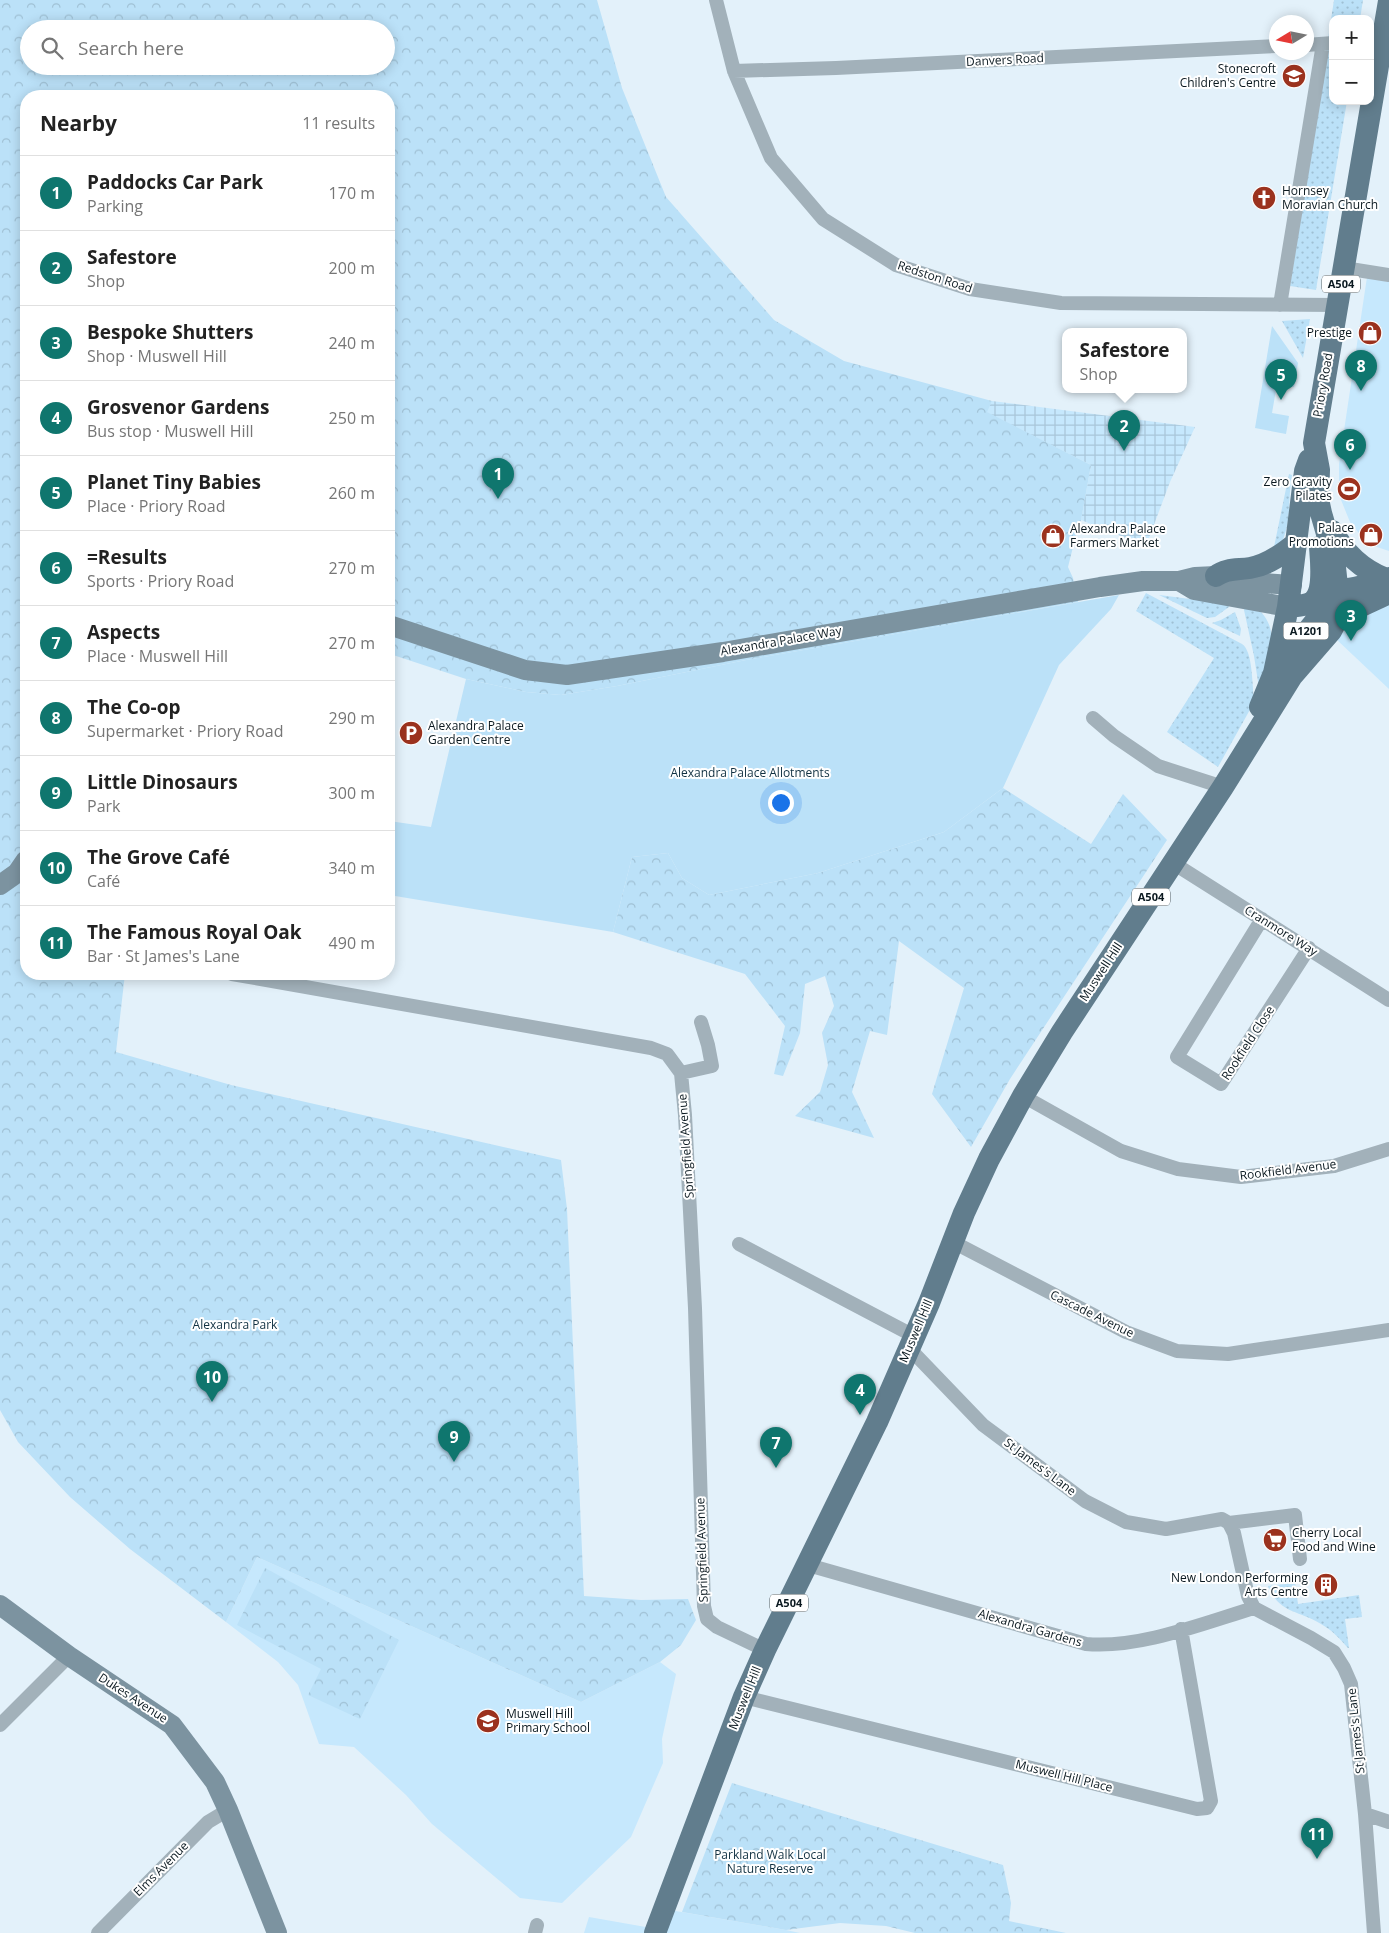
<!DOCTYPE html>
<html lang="en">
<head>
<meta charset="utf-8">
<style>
	:root { --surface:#fff; --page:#f6f6f6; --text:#222; --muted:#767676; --line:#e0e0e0; --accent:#0f766e }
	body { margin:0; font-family:"Open Sans",sans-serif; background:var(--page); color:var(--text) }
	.controls { position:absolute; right:15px; top:15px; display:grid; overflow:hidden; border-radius:10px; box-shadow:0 2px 12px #0003 }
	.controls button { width:45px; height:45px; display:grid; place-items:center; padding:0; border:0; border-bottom:1px solid var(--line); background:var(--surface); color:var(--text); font:25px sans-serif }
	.compass { position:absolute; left:1269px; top:15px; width:45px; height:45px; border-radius:50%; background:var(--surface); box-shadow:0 2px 12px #0003; rotate:260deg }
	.you { position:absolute; left:780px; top:802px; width:18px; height:18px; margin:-12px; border:4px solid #fff; border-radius:50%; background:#1a73e8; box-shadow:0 0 0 8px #1a73e833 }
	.badge { display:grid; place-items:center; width:32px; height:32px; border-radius:50%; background:var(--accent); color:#fff; font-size:16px; font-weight:700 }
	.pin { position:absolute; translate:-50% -41px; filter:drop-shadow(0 1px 2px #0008) }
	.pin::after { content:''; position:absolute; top:26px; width:18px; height:15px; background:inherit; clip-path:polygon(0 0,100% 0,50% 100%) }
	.popup { position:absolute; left:1062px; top:328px; width:125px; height:65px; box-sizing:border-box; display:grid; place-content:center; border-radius:10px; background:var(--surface); filter:drop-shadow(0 1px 4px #0005); font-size:16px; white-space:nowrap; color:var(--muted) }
	.popup b { font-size:19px; color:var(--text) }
	.popup::after { content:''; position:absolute; left:50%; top:100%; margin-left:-10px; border:10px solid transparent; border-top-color:var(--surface) }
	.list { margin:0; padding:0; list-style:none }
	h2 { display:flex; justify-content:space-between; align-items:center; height:65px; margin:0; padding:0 20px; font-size:21px }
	h2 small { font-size:16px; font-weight:400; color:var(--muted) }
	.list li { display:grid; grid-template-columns:32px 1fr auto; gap:15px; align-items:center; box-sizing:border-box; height:75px; padding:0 20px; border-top:1px solid var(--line) }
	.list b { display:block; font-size:19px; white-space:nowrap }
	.list p { margin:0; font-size:16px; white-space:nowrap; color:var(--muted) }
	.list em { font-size:16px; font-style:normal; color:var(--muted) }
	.icon { flex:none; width:28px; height:28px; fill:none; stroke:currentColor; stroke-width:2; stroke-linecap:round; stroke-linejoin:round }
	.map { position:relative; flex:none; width:1389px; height:1933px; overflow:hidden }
	.search { position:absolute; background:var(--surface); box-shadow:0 2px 12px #0003; left:20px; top:20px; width:375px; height:55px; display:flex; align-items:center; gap:12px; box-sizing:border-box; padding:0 18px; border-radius:28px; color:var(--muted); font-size:19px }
	.panel { position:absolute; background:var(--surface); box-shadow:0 2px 12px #0003; left:20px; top:90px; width:375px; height:890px; border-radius:20px }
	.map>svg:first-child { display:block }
	.built { fill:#c6e8fd }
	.industrial { fill:url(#industrial-grid) }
	.grass { fill:url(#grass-dots) }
	.forest { fill:url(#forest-crowns); fill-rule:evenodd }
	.garden { fill:#bbe1f8 }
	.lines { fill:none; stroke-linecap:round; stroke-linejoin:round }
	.street { stroke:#a2b1ba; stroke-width:14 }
	.secondary { stroke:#7c93a0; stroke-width:20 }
	.primary { stroke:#617d8d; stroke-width:22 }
	.labels { text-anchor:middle; stroke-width:4; stroke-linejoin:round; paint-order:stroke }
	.shield { fill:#fff; stroke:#545e63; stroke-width:1 }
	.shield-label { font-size:11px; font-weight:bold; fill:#0b1920 }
	.street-label { font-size:12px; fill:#0b1920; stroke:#fff }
	.poi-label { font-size:12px; fill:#0b1920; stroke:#fff; text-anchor:end }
	.park-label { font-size:12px; fill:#113142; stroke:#fff }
</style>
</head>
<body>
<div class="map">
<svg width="1389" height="1933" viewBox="0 0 1389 1933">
	<defs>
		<pattern id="industrial-grid" width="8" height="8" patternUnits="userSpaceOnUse" patternTransform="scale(1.25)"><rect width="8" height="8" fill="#c6e8fd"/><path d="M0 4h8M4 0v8" fill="none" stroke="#a9c6d9"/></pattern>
		<pattern id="grass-dots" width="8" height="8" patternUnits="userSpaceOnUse" patternTransform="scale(1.25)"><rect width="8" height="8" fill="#bbe1f8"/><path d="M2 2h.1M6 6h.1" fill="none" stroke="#9fc0d4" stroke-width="1.8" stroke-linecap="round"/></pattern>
		<pattern id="forest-crowns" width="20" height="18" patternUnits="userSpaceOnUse" patternTransform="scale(1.25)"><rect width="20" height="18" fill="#bbe1f8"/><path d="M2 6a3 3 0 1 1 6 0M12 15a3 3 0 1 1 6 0" fill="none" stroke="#9fc0d4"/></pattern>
	</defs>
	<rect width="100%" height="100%" fill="#e3f1fa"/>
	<path class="built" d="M 1367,277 L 1389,282 L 1389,551 L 1374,546 L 1366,542 L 1350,522 L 1339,495 L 1339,464 Z
		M 1389,601 L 1389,689 L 1336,639 L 1352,623 Z
		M 257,1557 L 581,1702 L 660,1662 L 676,1674 L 662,1739 L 663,1763 L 631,1837 L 562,1903 L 520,1898 L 432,1824 L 406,1795 L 354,1747 L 319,1744 L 298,1685 L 278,1662 L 226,1622 Z
		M 664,1909 L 786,1930 L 800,1933 L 584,1933 L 589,1917 L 657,1929 Z"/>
	<path class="industrial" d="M 992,401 L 1195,427 L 1170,482 L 1146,546 L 1081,520 L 1091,465 L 986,412 Z"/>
	<path class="grass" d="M 1334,0 L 1363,0 L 1360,19 L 1333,19 L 1333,101 L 1347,101 L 1316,290 L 1290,286 Z
		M 1310,319 L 1303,358 L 1282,321 Z
		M 1289,474 L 1292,475 C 1287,500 1293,524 1279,547 L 1274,547 Z
		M 1146,593 L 1242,644 C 1253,651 1252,685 1254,699 L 1252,706 L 1218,767 L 1167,732 L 1214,658 L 1136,611 Z
		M 1159,595 L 1229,604 L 1229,607 L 1215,617 L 1207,618 Z
		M 1245,607 L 1261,612 C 1282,635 1267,661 1259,688 L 1254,656 L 1244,610 Z
		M 1235,612 L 1241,629 L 1240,636 L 1212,623 L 1221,620 Z
		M 1294,1575 L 1298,1604 L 1359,1595 L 1362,1617 L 1345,1619 L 1349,1648 L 1348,1648 C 1340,1639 1332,1630 1321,1624 C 1299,1610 1279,1614 1268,1586 L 1285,1584 Z"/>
	<path class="forest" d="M 0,0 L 597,0 L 622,88 L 666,197 L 774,320 L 844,361 L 992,401 L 987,412 L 1091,465 L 1080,526 L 1076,535 L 1068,567 L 1073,578 L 1078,602 L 746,660 L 617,686 L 561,695 L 526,692 L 466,679 L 393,655 L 389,654 L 389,96 L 26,96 L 26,974 L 125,974 L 116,1052 L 231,1085 L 561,1160 L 567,1209 L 584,1596 L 641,1600 L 688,1599 L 696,1620 L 681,1645 L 660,1662 L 581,1702 L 257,1557 L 226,1622 L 130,1549 L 70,1497 L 18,1442 L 0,1410 ZM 29,29 L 386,29 L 386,66 L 29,66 Z
		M 1003,788 L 1091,844 L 1123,794 L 1167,840 L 1010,1079 L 971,1147 L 932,1094 L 964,988 L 899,941 L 887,1035 L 870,1031 L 852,1092 L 874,1138 L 795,1116 L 820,1092 L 828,1065 L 822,1033 L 834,1006 L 825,976 L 805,984 L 800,1033 L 783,1076 L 774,1074 L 785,1026 L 745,974 L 613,932 L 632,857 L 668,853 L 682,878 L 709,895 L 818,873 L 944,832 Z
		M 265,1568 L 399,1640 L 360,1719 L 308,1695 L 321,1669 L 237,1625 Z
		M 732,1783 L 1003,1865 L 1011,1903 L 1009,1921 L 1066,1933 L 915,1933 L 886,1926 L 840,1923 L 786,1930 L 682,1912 Z"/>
	<path class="garden" d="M 1272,326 L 1298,363 L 1294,387 L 1277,384 L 1272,413 L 1289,416 L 1286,434 L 1255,428 Z
		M 1119,595 L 1111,609 L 1059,665 L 1003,788 L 944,832 L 818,873 L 709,895 L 682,878 L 668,853 L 632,857 L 613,932 L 389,895 L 389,821 L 431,827 L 466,679 L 526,692 L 561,695 L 617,686 L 746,660 Z"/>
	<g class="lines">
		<path class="street" d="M 716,0 L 734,71 L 771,158 L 823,219 L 896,265 L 970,289 L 1061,303 L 1337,305
			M 1306,45 L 1333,43
			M 734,71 L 836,68 L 1276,46
			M 1344,268 L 1389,275
			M 1280,305 L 1323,44
			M 1093,718 L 1114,736 L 1158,766 L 1223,787
			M 1173,863 L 1389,1000
			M 1262,919 L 1177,1057 L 1221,1084 L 1309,948
			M 232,974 L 651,1048 L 667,1054 L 681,1073 L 685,1115 L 695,1308 L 704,1606 L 707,1619 L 717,1627 L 765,1650
			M 681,1073 L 712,1066 L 708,1045 L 701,1022
			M 1023,1096 L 1121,1151 L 1178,1169 L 1241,1177 L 1334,1166 L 1389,1149
			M 953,1242 L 1126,1332 L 1177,1351 L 1228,1354 L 1389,1330
			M 739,1244 L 914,1336
			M 909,1348 L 983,1425 L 1085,1501 L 1126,1522 L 1166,1529 L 1222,1519 L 1229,1523 L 1234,1533 L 1248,1596 L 1254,1608 L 1311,1638 L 1334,1652 L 1344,1668 L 1351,1684 L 1365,1814 L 1374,1933
			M 1229,1523 L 1295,1515 L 1300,1559
			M 808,1565 L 1086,1644 C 1139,1649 1204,1623 1254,1608
			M 744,1697 L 1197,1809 L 1207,1808 L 1211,1801 L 1181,1629
			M 0,1725 L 69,1656
			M 1365,1814 L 1389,1822
			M 98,1933 L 208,1822 L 228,1810
			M 535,1933 L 537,1925"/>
		<path class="secondary" d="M 1179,581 L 1194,590 L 1288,607
			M 389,625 L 525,670 L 567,675 L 723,652 L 1100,587 L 1143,581 L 1179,581 L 1195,577 L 1216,576 L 1223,580 L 1292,585
			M 0,885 L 17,873 L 26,860
			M 0,1605 L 69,1656 L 172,1725 L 215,1782 L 228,1810 L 277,1933"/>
		<path class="primary" d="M 1332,531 C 1346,554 1361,569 1386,579
			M 1216,576 C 1226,568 1238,570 1250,568 C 1268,565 1283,554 1297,542
			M 1325,589 C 1348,593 1367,584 1389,578
			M 1288,607 C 1296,606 1305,606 1312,602 C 1325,593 1321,561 1320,547
			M 1326,613 L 1344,614 L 1389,593
			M 1278,668 L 1333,599
			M 1260,707 L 1274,673 L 1288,607 L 1305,471 L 1309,460
			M 655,1933 L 744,1697 L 765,1650 L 877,1422 L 929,1303 L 964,1213 L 989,1159 L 1023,1096 L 1062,1032 L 1223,787 L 1292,676 L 1331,631 L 1340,614 L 1334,558 L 1321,513 L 1318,499 L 1319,470 L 1314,443 L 1389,1"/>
	</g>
	<defs>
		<g id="school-disc" transform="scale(1.25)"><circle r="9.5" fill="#9b321e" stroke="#fff"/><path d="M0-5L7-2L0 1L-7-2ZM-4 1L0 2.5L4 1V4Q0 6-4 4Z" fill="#fff"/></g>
		<g id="church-disc" transform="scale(1.25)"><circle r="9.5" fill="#9b321e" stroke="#fff"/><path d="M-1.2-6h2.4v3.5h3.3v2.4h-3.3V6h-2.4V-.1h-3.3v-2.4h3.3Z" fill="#fff"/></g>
		<g id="shop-disc" transform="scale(1.25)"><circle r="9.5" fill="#9b321e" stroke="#fff"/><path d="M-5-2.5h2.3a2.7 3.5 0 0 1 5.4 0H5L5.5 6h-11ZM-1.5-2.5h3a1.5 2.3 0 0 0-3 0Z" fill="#fff"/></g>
		<g id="stadium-disc" transform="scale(1.25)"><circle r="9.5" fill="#9b321e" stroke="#fff"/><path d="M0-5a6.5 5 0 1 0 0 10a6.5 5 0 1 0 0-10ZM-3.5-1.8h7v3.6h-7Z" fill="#fff"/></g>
		<g id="parking-disc" transform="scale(1.25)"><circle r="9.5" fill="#9b321e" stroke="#fff"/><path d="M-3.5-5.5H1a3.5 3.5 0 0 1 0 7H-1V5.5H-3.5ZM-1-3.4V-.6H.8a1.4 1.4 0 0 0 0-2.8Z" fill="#fff"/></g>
		<g id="supermarket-disc" transform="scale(1.25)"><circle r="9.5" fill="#9b321e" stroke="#fff"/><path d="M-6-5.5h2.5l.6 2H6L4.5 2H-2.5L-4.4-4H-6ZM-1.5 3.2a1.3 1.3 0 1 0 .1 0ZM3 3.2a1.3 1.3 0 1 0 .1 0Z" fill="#fff"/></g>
		<g id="building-disc" transform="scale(1.25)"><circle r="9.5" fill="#9b321e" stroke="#fff"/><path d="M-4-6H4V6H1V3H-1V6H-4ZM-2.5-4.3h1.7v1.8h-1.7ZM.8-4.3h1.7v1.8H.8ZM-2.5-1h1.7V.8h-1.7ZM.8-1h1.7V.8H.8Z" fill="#fff"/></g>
	</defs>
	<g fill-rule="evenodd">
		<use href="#school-disc" x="1294" y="76"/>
		<use href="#church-disc" x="1264" y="198"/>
		<use href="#shop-disc" x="1370" y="333"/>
		<use href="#stadium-disc" x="1349" y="489"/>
		<use href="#shop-disc" x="1371" y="535"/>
		<use href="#shop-disc" x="1053" y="536"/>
		<use href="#parking-disc" x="411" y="733"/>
		<use href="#supermarket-disc" x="1275" y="1540"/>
		<use href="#building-disc" x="1326" y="1585"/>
		<use href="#school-disc" x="488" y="1721"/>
	</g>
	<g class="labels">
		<g class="shield">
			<rect x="1322" y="275.5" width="38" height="17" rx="4"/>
			<rect x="1283.5" y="622.5" width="45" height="17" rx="4"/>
			<rect x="1132" y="888.5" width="38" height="17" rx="4"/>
			<rect x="770" y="1594.5" width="38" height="17" rx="4"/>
		</g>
		<g class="shield-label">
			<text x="1341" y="288">A504</text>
			<text x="1306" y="635">A1201</text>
			<text x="1151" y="901">A504</text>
			<text x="789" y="1607">A504</text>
		</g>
		<g class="street-label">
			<text transform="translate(1005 60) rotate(-3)" y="4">Danvers Road</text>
			<text transform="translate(935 277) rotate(18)" y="4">Redston Road</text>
			<text transform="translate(1323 385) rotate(-80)" y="4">Priory Road</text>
			<text transform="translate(781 641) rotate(-10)" y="4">Alexandra Palace Way</text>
			<text transform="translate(1281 931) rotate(32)" y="4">Cranmore Way</text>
			<text transform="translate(1101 972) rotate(-57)" y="4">Muswell Hill</text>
			<text transform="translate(1248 1043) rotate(-57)" y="4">Rookfield Close</text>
			<text transform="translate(686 1146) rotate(-94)" y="4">Springfield Avenue</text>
			<text transform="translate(1288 1170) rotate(-7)" y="4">Rookfield Avenue</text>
			<text transform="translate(1092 1314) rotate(26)" y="4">Cascade Avenue</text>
			<text transform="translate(916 1331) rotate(-67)" y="4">Muswell Hill</text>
			<text transform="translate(1040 1467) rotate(37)" y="4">St James's Lane</text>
			<text transform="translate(702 1550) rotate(-92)" y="4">Springfield Avenue</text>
			<text transform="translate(1030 1628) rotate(16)" y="4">Alexandra Gardens</text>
			<text transform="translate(133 1698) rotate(33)" y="4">Dukes Avenue</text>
			<text transform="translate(745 1698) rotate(-68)" y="4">Muswell Hill</text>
			<text transform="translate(1356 1731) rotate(-96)" y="4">St James's Lane</text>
			<text transform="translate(1064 1776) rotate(14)" y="4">Muswell Hill Place</text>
			<text transform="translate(161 1869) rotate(-45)" y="4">Elms Avenue</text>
		</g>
		<g class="poi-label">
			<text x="1276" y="73">Stonecroft<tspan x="1276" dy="14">Children's Centre</tspan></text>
			<text x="1282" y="195" text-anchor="start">Hornsey<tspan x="1282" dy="14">Moravian Church</tspan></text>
			<text x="1352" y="337">Prestige</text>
			<text x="1332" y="486">Zero Gravity<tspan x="1332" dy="14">Pilates</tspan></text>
			<text x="1354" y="532">Palace<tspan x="1354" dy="14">Promotions</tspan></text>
			<text x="1070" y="533" text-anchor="start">Alexandra Palace<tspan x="1070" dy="14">Farmers Market</tspan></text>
			<text x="428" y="730" text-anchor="start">Alexandra Palace<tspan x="428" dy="14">Garden Centre</tspan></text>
			<text x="1292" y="1537" text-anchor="start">Cherry Local<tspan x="1292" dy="14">Food and Wine</tspan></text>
			<text x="1308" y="1582">New London Performing<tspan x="1308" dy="14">Arts Centre</tspan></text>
			<text x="506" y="1718" text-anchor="start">Muswell Hill<tspan x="506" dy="14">Primary School</tspan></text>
		</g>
		<g class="park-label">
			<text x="750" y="777">Alexandra Palace Allotments</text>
			<text x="235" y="1329">Alexandra Park</text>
			<text x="770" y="1859">Parkland Walk Local<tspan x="770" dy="14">Nature Reserve</tspan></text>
		</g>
	</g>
</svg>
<div class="controls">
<button>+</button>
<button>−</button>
</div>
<svg class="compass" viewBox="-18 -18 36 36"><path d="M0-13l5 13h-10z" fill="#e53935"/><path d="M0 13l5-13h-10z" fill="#767676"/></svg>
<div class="you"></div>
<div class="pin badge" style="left:498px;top:499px">1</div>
<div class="pin badge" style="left:1124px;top:451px">2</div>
<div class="popup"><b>Safestore</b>Shop</div>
<div class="pin badge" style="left:1351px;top:641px">3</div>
<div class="pin badge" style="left:860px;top:1415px">4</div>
<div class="pin badge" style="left:1281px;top:400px">5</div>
<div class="pin badge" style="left:1350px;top:470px">6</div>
<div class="pin badge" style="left:776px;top:1468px">7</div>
<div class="pin badge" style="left:1361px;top:391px">8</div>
<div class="pin badge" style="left:454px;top:1462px">9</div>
<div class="pin badge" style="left:212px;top:1402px">10</div>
<div class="pin badge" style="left:1317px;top:1859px">11</div>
<div class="search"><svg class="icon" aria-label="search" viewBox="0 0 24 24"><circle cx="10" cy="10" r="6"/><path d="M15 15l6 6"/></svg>Search here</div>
<section class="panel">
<h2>Nearby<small>11 results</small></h2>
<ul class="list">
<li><span class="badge">1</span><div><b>Paddocks Car Park</b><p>Parking</p></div><em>170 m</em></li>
<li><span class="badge">2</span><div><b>Safestore</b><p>Shop</p></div><em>200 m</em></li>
<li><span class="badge">3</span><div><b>Bespoke Shutters</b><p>Shop · Muswell Hill</p></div><em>240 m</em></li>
<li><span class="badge">4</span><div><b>Grosvenor Gardens</b><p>Bus stop · Muswell Hill</p></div><em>250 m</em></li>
<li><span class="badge">5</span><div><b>Planet Tiny Babies</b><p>Place · Priory Road</p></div><em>260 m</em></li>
<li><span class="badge">6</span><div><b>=Results</b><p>Sports · Priory Road</p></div><em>270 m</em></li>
<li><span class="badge">7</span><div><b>Aspects</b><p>Place · Muswell Hill</p></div><em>270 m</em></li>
<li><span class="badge">8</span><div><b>The Co-op</b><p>Supermarket · Priory Road</p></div><em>290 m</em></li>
<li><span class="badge">9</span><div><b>Little Dinosaurs</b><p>Park</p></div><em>300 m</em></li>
<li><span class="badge">10</span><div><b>The Grove Café</b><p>Café</p></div><em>340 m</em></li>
<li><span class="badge">11</span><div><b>The Famous Royal Oak</b><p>Bar · St James's Lane</p></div><em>490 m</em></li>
</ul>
</section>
</div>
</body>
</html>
